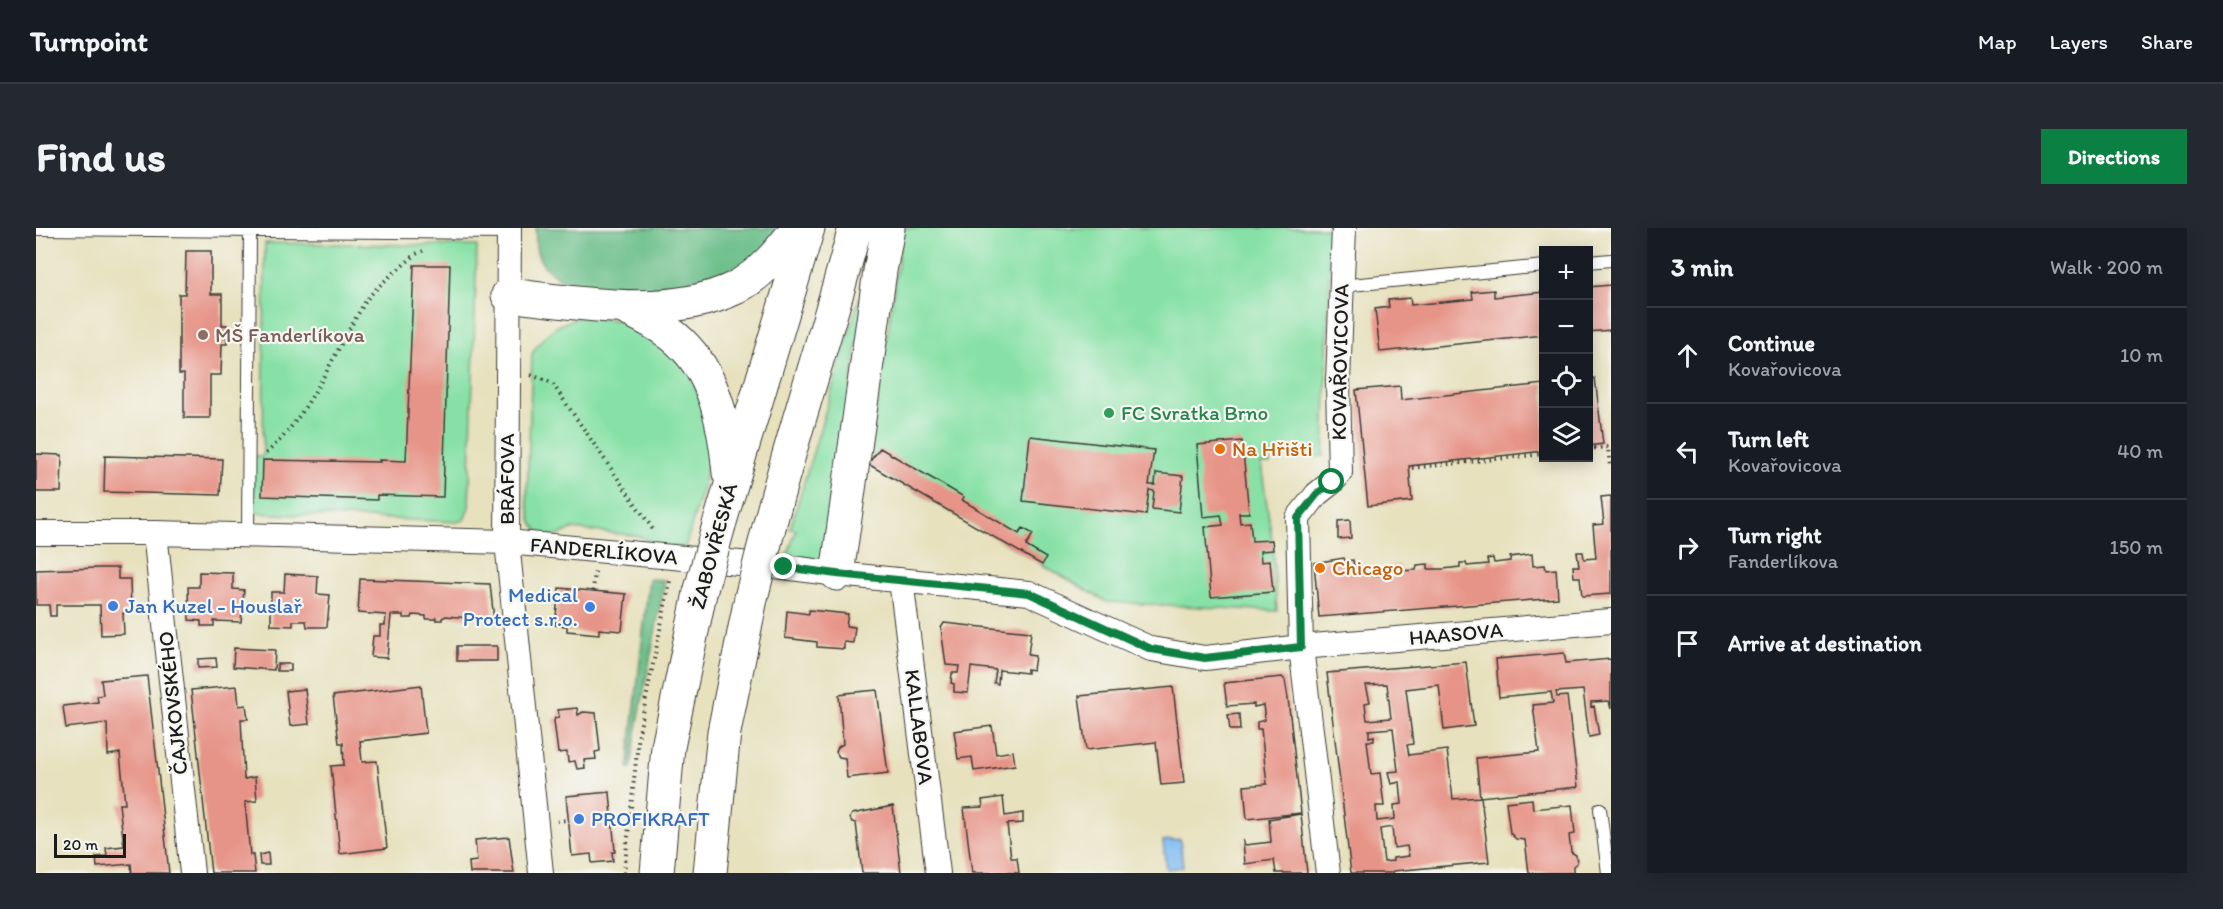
<!DOCTYPE html>
<html lang="en">
<head>
<meta charset="utf-8">
<style>
	:root { --surface:#171b24; --page:#242831; --text:#f1f3f6; --muted:#9ea1a6; --line:#363941; --accent:#0b8043 }
	body { margin:0; font-family:Itim,sans-serif; background:var(--page); color:var(--text) }
	.controls { position:absolute; right:18px; top:18px; display:grid; overflow:hidden; border-radius:0px; box-shadow:0 3px 15px #0003 }
	.controls button { width:54px; height:54px; display:grid; place-items:center; padding:0; border:0; border-bottom:2px solid var(--line); background:var(--surface); color:var(--text); font:30px sans-serif }
	.scale { position:absolute; left:18px; bottom:15px; width:72px; box-sizing:border-box; padding-left:6px; border:3px solid #1c1c1c; border-top:0; font-size:16px; line-height:21px; white-space:nowrap; color:#1c1c1c; -webkit-text-stroke:4px #f6f6f2; paint-order:stroke }
	.stop { position:absolute; width:18px; height:18px; margin:-14px; border:4px solid #0b8043; border-radius:50%; background:#fff }
	.stop.end { background:#0b8043; border-color:#fff; box-shadow:0 2px 6px #0008 }
	.list { margin:0; padding:0; list-style:none }
	h2 { display:flex; justify-content:space-between; align-items:center; height:78px; margin:0; padding:0 24px; font-size:26px }
	h2 small { font-size:20px; font-weight:400; color:var(--muted) }
	.list li { display:grid; grid-template-columns:39px 1fr auto; gap:18px; align-items:center; box-sizing:border-box; height:96px; padding:0 24px; border-top:2px solid var(--line) }
	.list b { display:block; font-size:22px; white-space:nowrap }
	.list p { margin:0; font-size:20px; white-space:nowrap; color:var(--muted) }
	.list em { font-size:20px; font-style:normal; color:var(--muted) }
	.icon { flex:none; width:33px; height:33px; fill:none; stroke:currentColor; stroke-width:2; stroke-linecap:round; stroke-linejoin:round }
	.map { position:relative; flex:none; width:1575px; height:645px; overflow:hidden; border-radius:0px }
	header { display:flex; align-items:center; gap:36px; box-sizing:border-box; height:84px; padding:0 30px; background:var(--surface); border-bottom:2px solid var(--line) }
	header strong { font-size:28px }
	nav { display:flex; gap:33px; margin-inline-start:auto; font-size:21px }
	.intro { display:flex; align-items:center; justify-content:space-between; box-sizing:border-box; height:144px; padding:0 36px }
	h1 { margin:0; font-size:42px }
	.button { padding:15px 27px; border-radius:0px; background:var(--accent); color:#fff; font-size:21px; font-weight:700 }
	main { display:flex; gap:36px; padding:0 36px }
	aside { flex:1; background:var(--surface); border-radius:0px; box-shadow:0 3px 15px #0003 }
	.map>svg:first-child { display:block }
	.green { fill:#87e1a6; stroke:#527e61; stroke-width:1.5 }
	.forest { fill:#6dbf8b; stroke:#446e54; stroke-width:1.5 }
	.water { fill:#80bcf3; stroke:#4e6c88; stroke-width:1.5 }
	.building { fill:#e79488; fill-rule:evenodd }
	.lines { fill:none; stroke-linecap:round; stroke-linejoin:round }
	.service-casing { stroke:#3a3a34; stroke-width:14 }
	.minor-casing { stroke:#3a3a34; stroke-width:26 }
	.trunk-casing { stroke:#3a3a34; stroke-width:35 }
	.path { stroke:#3a3a34; stroke-width:4; stroke-dasharray:1.5 4.5; stroke-linecap:butt }
	.service { stroke:#fff; stroke-width:12 }
	.minor { stroke:#fff; stroke-width:24 }
	.trunk { stroke:#fff; stroke-width:33 }
	.trunk-bridge-casing { stroke:#3a3a34; stroke-width:35; stroke-linecap:butt }
	.trunk-bridge { stroke:#fff; stroke-width:33 }
	.route { stroke:#0b8043; stroke-width:8 }
	.education-dot { fill:#8d6e63; stroke:#f6f6f2; stroke-width:2 }
	.leisure-dot { fill:#2e9e5b; stroke:#f6f6f2; stroke-width:2 }
	.food-dot { fill:#e8710a; stroke:#f6f6f2; stroke-width:2 }
	.shop-dot { fill:#3f7fe0; stroke:#f6f6f2; stroke-width:2 }
	.labels { text-anchor:middle; stroke-width:4.5; stroke-linejoin:round; paint-order:stroke }
	.education-label { font-size:21px; fill:#785e54; stroke:#f6f6f2; text-anchor:start }
	.street-label { font-size:21px; fill:#1c1c1c; stroke:#f6f6f2 }
	.leisure-label { font-size:21px; fill:#27864d; stroke:#f6f6f2; text-anchor:start }
	.food-label { font-size:21px; fill:#c56008; stroke:#f6f6f2; text-anchor:start }
	.shop-label { font-size:21px; fill:#366cbe; stroke:#f6f6f2; text-anchor:start }
</style>
</head>
<body>
<header>
<strong>Turnpoint</strong>
<nav><a>Map</a><a>Layers</a><a>Share</a></nav>
</header>
<div class="intro"><h1>Find us</h1><a class="button">Directions</a></div>
<main>
<div class="map">
<svg width="1575" height="645" viewBox="0 0 1575 645">
	<rect width="100%" height="100%" fill="#f6f6f2"/>
	<filter id="ink" filterUnits="userSpaceOnUse"><feTurbulence type="fractalNoise" baseFrequency=".0167" numOctaves="2"/><feDisplacementMap in="SourceGraphic" scale="12" xChannelSelector="R" yChannelSelector="G"/><feConvolveMatrix kernelMatrix="1 2 1 2 8 2 1 2 1" color-interpolation-filters="sRGB"/></filter>
	<filter id="wash" filterUnits="userSpaceOnUse"><feTurbulence type="fractalNoise" baseFrequency=".008" numOctaves="4" result="noise"/><feDisplacementMap in="SourceGraphic" scale="24" xChannelSelector="R" yChannelSelector="G"/><feGaussianBlur stdDeviation="1.35" result="paint"/><feColorMatrix in="noise" values="0 0 0 0 0 0 0 0 0 0 0 0 0 0 0 0 0 1.4 0 .05"/><feComposite in="paint" operator="in"/></filter>
	<g filter="url(#wash)">
		<rect width="100%" height="100%" fill="#e7e1be"/>
		<path class="green" d="M 867,0 L 1295,0 L 1288,228 L 1234,227 L 1234,236 L 1225,236 L 1236,312 L 1241,383 L 1071,374 L 832,236 Z
			M 229,15 L 441,18 L 433,279 L 428,292 L 421,294 L 217,285 L 217,228 L 227,228 Z
			M 834,35 L 788,329 L 785,332 L 751,329 L 760,302 L 754,301 Z
			M 543,89 L 582,92 L 620,112 L 655,146 L 674,203 L 674,223 L 667,258 L 649,320 L 619,317 L 603,308 L 536,301 L 521,308 L 512,308 L 503,303 L 496,295 L 491,273 L 496,126 C 509,104 520,97 543,89 Z"/>
		<path class="forest" d="M 500,0 L 745,0 C 742,5 739,11 735,16 C 730,21 686,53 679,56 C 655,66 556,65 532,55 C 525,52 514,44 509,39 C 499,27 499,15 500,0 Z
			M 613,351 L 629,352 L 600,505 L 595,540 L 592,541 Z"/>
		<path class="water" d="M 1144,611 L 1147,639 L 1130,641 L 1127,613 Z"/>
		<g id="blocks">
			<path class="building" d="M 150,23 L 175,23 L 175,66 L 186,66 L 186,97 L 191,97 L 191,116 L 186,116 L 185,147 L 174,147 L 174,190 L 148,190 L 148,146 L 143,146 L 143,66 L 149,66 Z
				M 378,37 L 414,37 L 407,269 L 341,267 L 341,272 L 226,268 L 227,232 L 344,234 L 343,232 L 370,233 Z
				M 1575,57 L 1575,102 L 1552,104 L 1552,59 Z
				M 1458,62 L 1458,69 L 1508,64 L 1508,107 L 1344,124 L 1339,81 L 1353,79 L 1352,72 L 1374,70 L 1375,77 L 1437,71 L 1436,64 Z
				M 1559,150 L 1567,216 L 1552,218 L 1552,151 Z
				M 1508,156 L 1508,223 L 1373,238 L 1376,273 L 1332,278 L 1320,162 L 1364,158 L 1365,172 Z
				M 994,208 L 1118,222 L 1113,257 L 1119,257 L 1120,245 L 1147,248 L 1143,284 L 1116,281 L 1118,263 L 1113,262 L 1110,287 L 987,273 Z
				M 1206,213 L 1213,285 L 1203,285 L 1204,295 L 1214,294 L 1216,313 L 1236,312 L 1237,322 L 1224,323 L 1225,334 L 1234,333 L 1237,364 L 1175,369 L 1169,299 L 1187,297 L 1185,287 L 1167,289 L 1161,217 Z
				M 844,220 L 928,269 L 926,272 L 983,306 L 987,300 L 997,306 L 990,318 L 1010,330 L 1006,337 L 832,236 Z
				M 0,226 L 26,227 L 25,264 L 0,264 Z
				M 69,228 L 186,231 L 184,267 L 68,264 Z
				M 1575,268 L 1575,366 L 1546,368 L 1544,349 L 1538,349 L 1537,338 L 1543,338 L 1541,324 L 1547,324 L 1548,331 L 1560,330 L 1557,297 L 1568,296 L 1565,269 Z
				M 1314,292 L 1315,310 L 1302,311 L 1302,293 Z
				M 1496,326 L 1497,338 L 1509,337 L 1510,342 L 1520,341 L 1522,370 L 1283,389 L 1278,335 L 1308,330 L 1309,333 L 1317,332 L 1318,339 L 1326,339 L 1329,341 L 1330,348 L 1355,346 L 1354,341 L 1358,337 L 1364,337 L 1364,343 L 1380,342 L 1381,337 L 1392,336 L 1392,341 L 1407,341 L 1424,339 L 1424,335 L 1430,335 L 1431,338 L 1452,336 L 1451,331 L 1457,330 L 1458,335 L 1474,333 L 1474,329 Z
				M 64,340 L 82,340 L 82,351 L 94,351 L 95,385 L 87,385 L 88,406 L 65,407 L 64,377 L 20,377 L 20,388 L 14,388 L 13,377 L 0,377 L 0,342 Z
				M 163,344 L 197,345 L 197,361 L 208,362 L 205,394 L 178,393 L 178,398 L 165,398 L 165,393 L 153,392 L 152,359 L 163,359 Z
				M 249,346 L 282,348 L 281,366 L 294,367 L 291,399 L 271,399 L 270,393 L 257,393 L 257,398 L 235,397 L 235,364 L 248,364 Z
				M 324,351 L 454,356 L 458,392 L 410,388 L 406,390 L 406,392 L 400,392 L 400,389 L 399,391 L 390,391 L 390,388 L 377,387 L 376,390 L 367,390 L 367,387 L 355,387 L 351,430 L 335,429 L 337,408 L 344,408 L 344,397 L 349,397 L 350,387 L 322,385 Z
				M 523,360 L 590,366 L 586,403 L 563,401 L 563,406 L 531,403 L 531,398 L 519,397 Z
				M 773,382 L 812,386 L 810,398 L 819,399 L 817,415 L 808,414 L 808,421 L 781,419 L 781,414 L 749,410 L 751,383 L 773,386 Z
				M 908,395 L 995,404 L 992,427 L 999,428 L 997,442 L 991,441 L 991,445 L 963,442 L 962,456 L 958,455 L 960,442 L 935,439 L 932,465 L 918,464 L 918,456 L 915,455 L 916,445 L 922,445 L 923,438 L 910,437 L 905,400 Z
				M 421,418 L 461,418 L 461,433 L 421,433 Z
				M 198,420 L 239,422 L 238,442 L 197,439 Z
				M 1528,425 L 1530,435 L 1575,431 L 1575,481 L 1573,473 L 1555,474 L 1555,479 L 1558,478 L 1563,507 L 1553,509 L 1547,462 L 1520,464 L 1521,469 L 1531,468 L 1542,559 L 1444,569 L 1440,530 L 1503,524 L 1497,477 L 1517,475 L 1515,464 L 1463,469 L 1460,431 Z
				M 180,430 L 181,439 L 162,440 L 162,431 Z
				M 1430,434 L 1438,498 L 1408,502 L 1403,457 L 1370,461 L 1377,516 L 1371,517 L 1373,527 L 1411,522 L 1417,571 L 1445,569 L 1453,634 L 1357,643 L 1357,645 L 1315,645 L 1291,445 ZM 1351,456 L 1355,490 L 1331,492 L 1329,475 L 1334,474 L 1330,457 ZM 1357,500 L 1362,543 L 1352,544 L 1355,556 L 1364,554 L 1366,576 L 1358,577 L 1359,591 L 1341,593 L 1340,578 L 1348,578 L 1344,545 L 1335,546 L 1331,513 L 1338,513 L 1338,508 L 1333,509 L 1333,502 ZM 1356,599 L 1358,620 L 1371,618 L 1373,628 L 1357,630 L 1357,633 L 1348,634 L 1344,601 Z
				M 241,436 L 255,436 L 255,443 L 241,443 Z
				M 111,448 L 122,543 L 133,645 L 96,645 L 95,636 L 61,639 L 60,629 L 71,628 L 70,620 L 88,618 L 83,576 L 89,576 L 84,525 L 72,527 L 71,495 L 30,500 L 28,486 L 27,478 L 62,474 L 61,468 L 67,467 L 65,452 Z
				M 1246,449 L 1249,452 L 1252,470 L 1265,585 L 1211,591 L 1208,558 L 1231,556 L 1225,501 L 1221,501 L 1221,494 L 1229,492 L 1227,477 L 1218,479 L 1218,476 L 1191,478 L 1188,455 Z
				M 385,457 L 390,505 L 324,513 L 326,534 L 341,533 L 351,620 L 304,626 L 295,538 L 308,537 L 307,515 L 303,515 L 297,468 Z
				M 201,458 L 203,478 L 210,477 L 212,491 L 205,491 L 208,551 L 219,549 L 221,573 L 209,574 L 214,627 L 217,627 L 219,645 L 175,645 L 155,462 Z
				M 1137,459 L 1148,555 L 1125,557 L 1120,514 L 1050,522 L 1043,468 Z
				M 269,461 L 273,496 L 254,498 L 250,463 Z
				M 841,462 L 852,545 L 811,550 L 809,530 L 803,529 L 800,524 L 802,519 L 807,516 L 803,467 L 810,466 L 810,465 Z
				M 541,480 L 542,487 L 547,484 L 560,485 L 564,523 L 559,524 L 560,531 L 548,532 L 549,540 L 541,541 L 539,533 L 532,534 L 531,524 L 522,525 L 518,493 L 519,490 L 523,489 L 522,482 Z
				M 1203,486 L 1204,502 L 1194,502 L 1192,487 Z
				M 956,498 L 960,526 L 977,523 L 979,537 L 938,543 L 936,529 L 922,531 L 918,503 Z
				M 574,564 L 579,624 L 576,624 L 577,633 L 556,635 L 555,626 L 536,628 L 530,568 Z
				M 967,569 L 969,588 L 987,585 L 987,595 L 971,596 L 975,630 L 981,630 L 983,645 L 936,645 L 928,580 L 947,579 L 946,572 Z
				M 1496,571 L 1497,581 L 1536,577 L 1539,606 L 1533,607 L 1535,624 L 1540,627 L 1541,635 L 1537,638 L 1537,645 L 1493,645 L 1489,612 L 1480,611 L 1474,605 L 1470,574 Z
				M 857,578 L 865,645 L 826,645 L 820,595 L 816,594 L 814,590 L 816,586 Z
				M 1265,586 L 1271,645 L 1240,645 L 1238,632 L 1209,636 L 1207,612 L 1209,617 L 1235,614 L 1233,591 Z
				M 473,609 L 478,645 L 434,645 L 433,634 L 441,633 L 439,612 Z
				M 232,625 L 233,637 L 224,637 L 223,627 Z"/>
		</g>
	</g>
	<g filter="url(#ink)">
		<use href="#blocks" fill-opacity="0" stroke="#3a3a34" stroke-width="1.5"/>
		<g class="lines">
			<g class="service-casing">
				<path id="service" d="M 0,1 L 473,5
					M 1552,34 L 1575,32
					M 1305,58 L 1508,38
					M 212,308 L 214,3
					M 1564,581 L 1572,645"/>
			</g>
			<g class="minor-casing">
				<path id="minor" d="M 473,0 L 471,314 L 505,645
					M 0,305 L 119,305 L 471,314 L 748,339 L 801,346 L 993,365 L 1115,421 L 1169,430 L 1265,419 L 1575,393
					M 119,305 L 156,645
					M 865,352 L 902,645
					M 1292,645 L 1265,419 L 1262,290 L 1281,266 L 1296,254 L 1304,245 L 1302,154 L 1308,0"/>
			</g>
			<g class="trunk-casing">
				<path id="trunk" d="M 472,67 C 543,75 633,92 699,60 C 726,46 744,23 762,0
					M 589,80 C 611,90 634,102 650,120 C 681,153 689,202 693,245
					M 683,297 L 772,0
					M 732,303 C 758,201 792,102 819,0
					M 801,346 L 844,43 L 852,0
					M 621,645 L 632,519 L 664,365
					M 674,645 L 688,504 L 715,370"/>
			</g>
			<path class="path" d="M 495,147 L 516,155 L 618,303
				M 1552,221 L 1572,219 L 1574,239
				M 230,225 C 272,191 300,120 330,73 C 340,58 367,38 380,26 L 387,23
				M 1376,240 L 1508,226
				M 557,363 L 559,343
				M 521,593 L 532,592
				M 588,645 L 603,505 L 634,353"/>
			<use href="#service" class="service"/>
			<use href="#minor" class="minor"/>
			<use href="#trunk" class="trunk"/>
			<g class="trunk-bridge-casing">
				<path id="trunk-bridge" d="M 664,365 L 683,297
					M 715,370 L 732,303"/>
			</g>
			<use href="#trunk-bridge" class="trunk-bridge"/>
		</g>
	</g>
	<g class="lines" filter="url(#ink)">
		<path class="route" d="M 748,339 L 801,346 L 993,365 L 1115,421 L 1169,430 L 1265,419 L 1262,290 L 1281,266 L 1296,254"/>
	</g>
	<circle class="education-dot" cx="167" cy="107" r="6"/>
	<circle class="leisure-dot" cx="1073" cy="185" r="6"/>
	<g class="food-dot">
		<circle cx="1184" cy="221" r="6"/>
		<circle cx="1284" cy="340" r="6"/>
	</g>
	<g class="shop-dot">
		<circle cx="77" cy="378" r="6"/>
		<circle cx="554" cy="379" r="6"/>
		<circle cx="543" cy="591" r="6"/>
	</g>
	<g class="labels">
		<g class="education-label">
			<text x="179" y="114">MŠ Fanderlíkova</text>
		</g>
		<g class="street-label">
			<text transform="translate(1304 134) rotate(-89)" y="7">KOVAŘOVICOVA</text>
			<text transform="translate(471 251) rotate(-90)" y="7">BRÁFOVA</text>
			<text transform="translate(678 318) rotate(-75)" y="7">ŽABOVŘESKÁ</text>
			<text transform="translate(568 323) rotate(5)" y="7">FANDERLÍKOVA</text>
			<text transform="translate(1420 406) rotate(-5)" y="7">HAASOVA</text>
			<text transform="translate(137 475) rotate(-96)" y="7">ČAJKOVSKÉHO</text>
			<text transform="translate(883 499) rotate(83)" y="7">KALLABOVA</text>
		</g>
		<g class="leisure-label">
			<text x="1085" y="192">FC Svratka Brno</text>
		</g>
		<g class="food-label">
			<text x="1196" y="228">Na Hřišti</text>
			<text x="1296" y="347">Chicago</text>
		</g>
		<g class="shop-label">
			<text x="542" y="374" text-anchor="end">Medical<tspan x="542" dy="24">Protect s.r.o.</tspan></text>
			<text x="89" y="385">Jan Kuzel - Houslař</text>
			<text x="555" y="598">PROFIKRAFT</text>
		</g>
	</g>
</svg>
<div class="controls">
<button>+</button>
<button>−</button>
<button><svg class="icon" aria-label="locate" viewBox="0 0 24 24"><circle cx="12" cy="12" r="6"/><path d="M12 2v4M12 18v4M2 12h4M18 12h4"/></svg></button>
<button><svg class="icon" aria-label="layers" viewBox="0 0 24 24"><path d="M12 4l9 5-9 5-9-5zM3 14l9 5 9-5"/></svg></button>
</div>
<div class="scale">20 m</div>
<div class="stop" style="left:1296px;top:254px"></div>
<div class="stop end" style="left:748px;top:339px"></div>
</div>
<aside>
<h2>3 min<small>Walk · 200 m</small></h2>
<ul class="list">
<li><svg class="icon" aria-label="ahead" viewBox="0 0 24 24"><path d="M12 20V5M6 11l6-6 6 6"/></svg><div><b>Continue</b><p>Kovařovicova</p></div><em>10 m</em></li>
<li><svg class="icon" aria-label="left" viewBox="0 0 24 24"><path d="M17 20v-9H6M10 6l-5 5 5 5"/></svg><div><b>Turn left</b><p>Kovařovicova</p></div><em>40 m</em></li>
<li><svg class="icon" aria-label="right" viewBox="0 0 24 24"><path d="M7 20v-9h11M14 6l5 5-5 5"/></svg><div><b>Turn right</b><p>Fanderlíkova</p></div><em>150 m</em></li>
<li><svg class="icon" aria-label="arrive" viewBox="0 0 24 24"><path d="M6 21V4h12l-3 4 3 4H6"/></svg><div><b>Arrive at destination</b></div></li>
</ul>
</aside>
</main>
</body>
</html>
